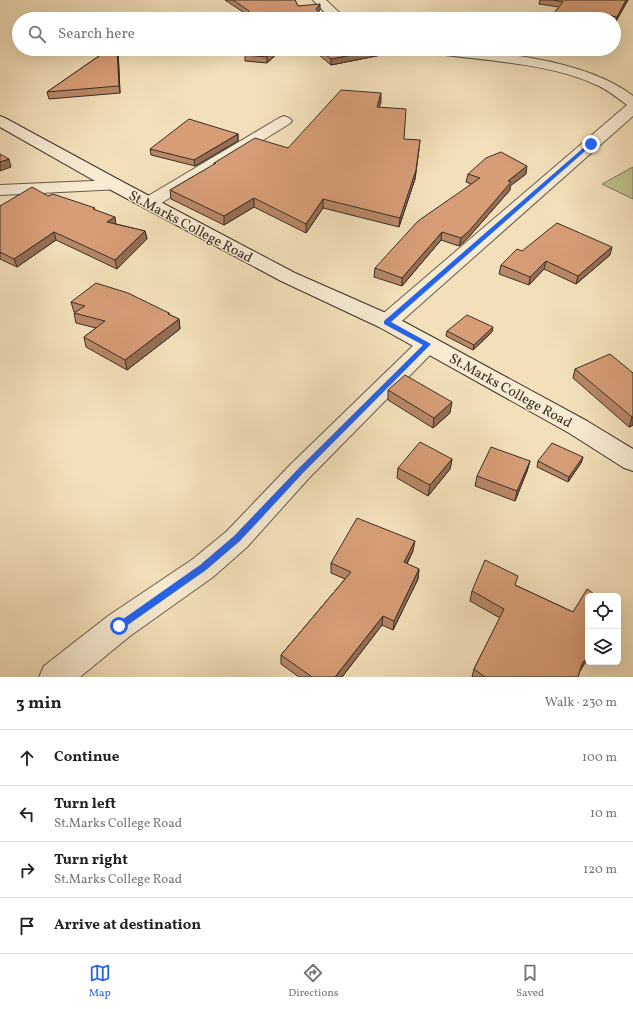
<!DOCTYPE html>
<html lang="en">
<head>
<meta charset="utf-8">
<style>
	:root { --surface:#fff; --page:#f6f6f6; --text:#202124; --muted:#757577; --line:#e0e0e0; --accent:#2563eb }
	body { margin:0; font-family:Vollkorn,serif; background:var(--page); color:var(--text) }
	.controls { position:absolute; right:12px; bottom:12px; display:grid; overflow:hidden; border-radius:6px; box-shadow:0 4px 16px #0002 }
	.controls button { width:36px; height:36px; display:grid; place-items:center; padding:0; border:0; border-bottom:1px solid var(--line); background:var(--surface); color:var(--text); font:20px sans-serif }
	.stop { position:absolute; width:12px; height:12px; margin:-9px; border:3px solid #2563eb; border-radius:50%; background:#fff }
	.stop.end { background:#2563eb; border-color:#fff; box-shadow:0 1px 4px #0008 }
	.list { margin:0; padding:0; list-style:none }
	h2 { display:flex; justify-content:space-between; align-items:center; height:52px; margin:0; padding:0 16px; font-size:17px }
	h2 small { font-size:13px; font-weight:400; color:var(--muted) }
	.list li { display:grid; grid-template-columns:26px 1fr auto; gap:12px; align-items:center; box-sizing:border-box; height:56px; padding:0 16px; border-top:1px solid var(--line) }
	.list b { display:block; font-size:15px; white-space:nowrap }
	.list p { margin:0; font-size:13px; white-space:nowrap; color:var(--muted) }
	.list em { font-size:13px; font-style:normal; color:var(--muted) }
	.icon { flex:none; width:22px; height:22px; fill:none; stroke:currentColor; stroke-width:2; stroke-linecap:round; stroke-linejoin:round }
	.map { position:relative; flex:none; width:633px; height:677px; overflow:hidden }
	.search { position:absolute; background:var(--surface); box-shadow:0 4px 16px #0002; left:12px; right:12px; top:12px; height:44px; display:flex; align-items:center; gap:10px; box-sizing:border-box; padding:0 14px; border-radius:22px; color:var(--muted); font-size:15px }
	.sheet { height:276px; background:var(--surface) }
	nav { display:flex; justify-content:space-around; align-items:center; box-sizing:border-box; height:56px; border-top:1px solid var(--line); background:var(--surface); font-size:11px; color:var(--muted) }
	nav a { display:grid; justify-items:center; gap:2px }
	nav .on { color:var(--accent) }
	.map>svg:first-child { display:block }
	.green { fill:#c0c18c; stroke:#7c785a }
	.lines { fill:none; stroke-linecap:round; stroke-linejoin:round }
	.street-casing { stroke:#685b4c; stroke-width:2 }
	.secondary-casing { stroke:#392f27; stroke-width:2 }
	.street { fill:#f7ebd2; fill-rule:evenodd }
	.secondary { fill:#f7ebd2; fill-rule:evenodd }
	.wall { fill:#b88766; stroke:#392f27 }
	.shaded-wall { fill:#966e53; stroke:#392f27 }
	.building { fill:#d69d77; stroke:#392f27 }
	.route { fill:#2563eb }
	.labels { text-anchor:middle; stroke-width:3; stroke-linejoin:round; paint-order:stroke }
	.street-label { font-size:14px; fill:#392f27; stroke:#f7ebd2 }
</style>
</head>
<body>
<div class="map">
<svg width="633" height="677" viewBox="0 0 633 677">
	<rect width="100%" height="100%" fill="#f3e0ba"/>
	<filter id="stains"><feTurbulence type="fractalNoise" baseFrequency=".005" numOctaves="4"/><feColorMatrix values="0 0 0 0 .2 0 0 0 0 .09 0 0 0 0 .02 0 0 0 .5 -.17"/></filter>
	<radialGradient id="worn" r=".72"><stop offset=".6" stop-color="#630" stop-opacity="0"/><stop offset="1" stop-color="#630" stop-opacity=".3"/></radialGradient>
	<path class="green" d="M 633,167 L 633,199 L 602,184 Z"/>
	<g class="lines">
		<g class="street-casing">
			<path id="street" d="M 313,0 L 326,0 L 346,19 L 331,19 Z
				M 423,49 C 483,49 585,58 633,96 L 633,116 L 395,327 L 387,329 L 379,327 L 376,322 L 379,317 L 627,105 C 618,98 609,91 599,86 C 549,62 484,61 430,53 L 425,52 Z
				M 284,116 L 289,118 L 292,121 L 289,124 L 155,207 L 149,208 L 143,207 L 140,203 L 143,199 L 279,118 Z
				M 115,180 L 121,181 L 124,185 L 121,189 L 0,195 L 0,185 Z
				M 428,337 L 436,339 L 439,344 L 436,349 L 309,478 L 247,547 L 213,577 L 130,636 L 80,677 L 39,677 L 44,666 L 108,616 L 193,559 L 227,531 L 291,464 L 420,339 Z"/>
		</g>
		<g class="secondary-casing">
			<path id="secondary" d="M 0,116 L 5,118 L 121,181 L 295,273 L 395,317 L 436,339 L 587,421 L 633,449 L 633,471 L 624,468 L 569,433 L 379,327 L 281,281 L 109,189 L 0,127 Z"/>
		</g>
		<use href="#street" class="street"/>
		<use href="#secondary" class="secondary"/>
	</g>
	<path class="wall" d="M 225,0 L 295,0 L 298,6 L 320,10 L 318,12 L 249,16 Z
		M 540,0 L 628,0 L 615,23 L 614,22 L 614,19 L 550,19 L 551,17 L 559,7 L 539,4 Z
		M 109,49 L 118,49 L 120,93 L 49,99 L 47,92 Z
		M 245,49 L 282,49 L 267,63 L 245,61 Z
		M 312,49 L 406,49 L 406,50 L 331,65 Z
		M 381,102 L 379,107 L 404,139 L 419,149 L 415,179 L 399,227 L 323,208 L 306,233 L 254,207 L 224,225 L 171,199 L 170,190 L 214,165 L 214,163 L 288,148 Z
		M 238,134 L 238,141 L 195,166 L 151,155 L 150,149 Z
		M 468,174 L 526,174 L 510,186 L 510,190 L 467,239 L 459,246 L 441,240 L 402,286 L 374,277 L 375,268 L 471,184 L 466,182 Z
		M 48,196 L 95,210 L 116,224 L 145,231 L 147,239 L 117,269 L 56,240 L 17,267 L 0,259 L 0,206 Z
		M 522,251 L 610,255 L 576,284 L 544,269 L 529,285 L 499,274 L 501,265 Z
		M 71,302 L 169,313 L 170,315 L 179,319 L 180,329 L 127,370 L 86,347 L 84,337 L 96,328 L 76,323 L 74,313 L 75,312 L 74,312 Z
		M 447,331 L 492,332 L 473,350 L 446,336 Z
		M 575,369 L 633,373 L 633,425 L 629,427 L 573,378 Z
		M 388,390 L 450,413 L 433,428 L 388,400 Z
		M 583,457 L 581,463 L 568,482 L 537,467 L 538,461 Z
		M 452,459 L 450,469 L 428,496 L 397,478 L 398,468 Z
		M 530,461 L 527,471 L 515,501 L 475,486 L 477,476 Z
		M 413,551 L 407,564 L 419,569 L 418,579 L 393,630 L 382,625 L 342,677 L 299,677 L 281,664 L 281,655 L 345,579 L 331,573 L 331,563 Z
		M 515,585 L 573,612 L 588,596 L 588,658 L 580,671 L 578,677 L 472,677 L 474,669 L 500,618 L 470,601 L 472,591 Z"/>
	<path class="shaded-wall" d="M 626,0 L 628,0 L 615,23 L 617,17 Z
		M 320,4 L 320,10 L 316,15 L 316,9 Z
		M 117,49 L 118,51 L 120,93 L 119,86 Z
		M 275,49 L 282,49 L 267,63 L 267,57 Z
		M 382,49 L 406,49 L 406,50 L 331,65 L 331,59 Z
		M 381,93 L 381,102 L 377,115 L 377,107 Z
		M 238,134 L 238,141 L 195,166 L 194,160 Z
		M 420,140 L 415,179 L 399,227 L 400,218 Z
		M 9,159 L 11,167 L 0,171 L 0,162 Z
		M 527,166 L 526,174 L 510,186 L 510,190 L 467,239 L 459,246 L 461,238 L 508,181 Z
		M 254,198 L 254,207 L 224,225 L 224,216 Z
		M 323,199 L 323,208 L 306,233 L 306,224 Z
		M 115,217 L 116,225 L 107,222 Z
		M 145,231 L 147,239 L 117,269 L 115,260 Z
		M 54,232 L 56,240 L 17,267 L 14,259 Z
		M 442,232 L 441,240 L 402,286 L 402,278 Z
		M 612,247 L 610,255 L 576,284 L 578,276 Z
		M 546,261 L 544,269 L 529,285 L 530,277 Z
		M 179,319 L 180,329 L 127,370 L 125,360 Z
		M 493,327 L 492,332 L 473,350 L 474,345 Z
		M 452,402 L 450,413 L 433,428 L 434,418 Z
		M 632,417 L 633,417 L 633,425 L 629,427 Z
		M 583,457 L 581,463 L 568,482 L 569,477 Z
		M 452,459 L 450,469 L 428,496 L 430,485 Z
		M 530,461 L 527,471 L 515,501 L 517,491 Z
		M 415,541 L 413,551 L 402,572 L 404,562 Z
		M 419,569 L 418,579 L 393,630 L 394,621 Z
		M 383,616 L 382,625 L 342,677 L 335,677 Z
		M 588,655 L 588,658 L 578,674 L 582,664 Z"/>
	<path class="building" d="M 233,0 L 295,0 L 298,6 L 320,4 L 316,9 L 323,19 L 249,19 L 249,11 Z
		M 553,0 L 626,0 L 617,17 L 602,14 L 599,19 L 559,19 L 551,17 L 563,2 Z
		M 109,49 L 117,49 L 119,86 L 47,92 Z
		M 245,49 L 275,49 L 267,57 L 245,55 Z
		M 319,49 L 382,49 L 331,59 Z
		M 341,90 L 381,93 L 377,107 L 406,109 L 404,139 L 420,140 L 416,170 L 400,218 L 323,199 L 306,224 L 254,198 L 224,216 L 170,190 L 216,163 L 214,163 L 255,138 L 288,148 Z
		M 189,119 L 238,134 L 194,160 L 150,149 Z
		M 501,152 L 527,166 L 508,181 L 511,182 L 469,231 L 461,238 L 442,232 L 402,278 L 375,268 L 418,221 L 480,178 L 468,174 L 486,158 Z
		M 0,154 L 9,159 L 0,162 Z
		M 32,187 L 48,196 L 53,194 L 95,208 L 93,209 L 115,217 L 107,222 L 145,231 L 115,260 L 54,232 L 14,259 L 0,252 L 0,206 Z
		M 557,223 L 612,247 L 578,276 L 546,261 L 530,277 L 501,265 L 517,249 L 522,251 Z
		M 96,283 L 128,293 L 169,313 L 168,314 L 179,319 L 125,360 L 84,337 L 105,321 L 74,313 L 85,306 L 71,302 Z
		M 467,315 L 493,327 L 474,345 L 447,331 Z
		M 610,354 L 633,373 L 633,417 L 632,417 L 575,369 Z
		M 405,375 L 452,402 L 434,418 L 388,390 Z
		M 420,442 L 452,459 L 430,485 L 398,468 Z
		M 552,443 L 583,457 L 569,477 L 538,461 Z
		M 491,447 L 530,461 L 517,491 L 477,476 Z
		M 357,518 L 415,541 L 404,562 L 419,569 L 394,621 L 383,616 L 335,677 L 312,677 L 281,655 L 351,572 L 331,563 Z
		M 485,560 L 518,576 L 515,585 L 573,612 L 587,589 L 597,596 L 588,596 L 588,655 L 582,664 L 578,677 L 485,677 L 474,669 L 504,609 L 472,591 Z"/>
	<path class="route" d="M 589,143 L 593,144 L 391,322 L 431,344 L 303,473 L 240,541 L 206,570 L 122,629 L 119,631 L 116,629 L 115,626 L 116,624 L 200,565 L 234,536 L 298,469 L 423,345 L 384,324 L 384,321 Z"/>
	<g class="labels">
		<g class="street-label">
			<text transform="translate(191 226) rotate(28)" y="5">St.Marks College Road</text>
			<text transform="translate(511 390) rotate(29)" y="5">St.Marks College Road</text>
		</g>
	</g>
	<rect width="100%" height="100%" filter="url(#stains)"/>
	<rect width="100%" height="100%" fill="url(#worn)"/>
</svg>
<div class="controls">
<button><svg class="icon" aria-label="locate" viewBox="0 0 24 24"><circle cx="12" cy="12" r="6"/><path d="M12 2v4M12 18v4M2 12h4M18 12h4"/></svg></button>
<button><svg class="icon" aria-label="layers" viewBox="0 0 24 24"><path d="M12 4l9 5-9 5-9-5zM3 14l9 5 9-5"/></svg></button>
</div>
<div class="stop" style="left:119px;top:626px"></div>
<div class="stop end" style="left:591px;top:144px"></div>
<div class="search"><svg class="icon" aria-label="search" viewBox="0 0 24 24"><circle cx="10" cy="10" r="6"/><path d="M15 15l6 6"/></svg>Search here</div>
</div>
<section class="sheet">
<h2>3 min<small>Walk · 230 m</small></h2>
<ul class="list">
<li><svg class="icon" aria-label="ahead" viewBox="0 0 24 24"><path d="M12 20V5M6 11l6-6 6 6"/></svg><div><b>Continue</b></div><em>100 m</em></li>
<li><svg class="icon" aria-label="left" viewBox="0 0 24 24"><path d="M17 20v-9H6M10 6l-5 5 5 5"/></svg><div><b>Turn left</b><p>St.Marks College Road</p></div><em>10 m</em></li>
<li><svg class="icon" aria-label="right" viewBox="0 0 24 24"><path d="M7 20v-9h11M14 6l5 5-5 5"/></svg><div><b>Turn right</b><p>St.Marks College Road</p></div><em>120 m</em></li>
<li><svg class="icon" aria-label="arrive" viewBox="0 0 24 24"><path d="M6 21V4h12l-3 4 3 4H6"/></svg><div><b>Arrive at destination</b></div></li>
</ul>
</section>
<nav>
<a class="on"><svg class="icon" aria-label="map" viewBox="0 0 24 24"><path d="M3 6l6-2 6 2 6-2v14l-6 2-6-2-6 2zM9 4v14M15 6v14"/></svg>Map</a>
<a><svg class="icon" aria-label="directions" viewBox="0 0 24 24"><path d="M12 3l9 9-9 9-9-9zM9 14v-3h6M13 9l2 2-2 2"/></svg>Directions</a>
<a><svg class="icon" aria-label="saved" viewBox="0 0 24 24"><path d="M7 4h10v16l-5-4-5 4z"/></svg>Saved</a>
</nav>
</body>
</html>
